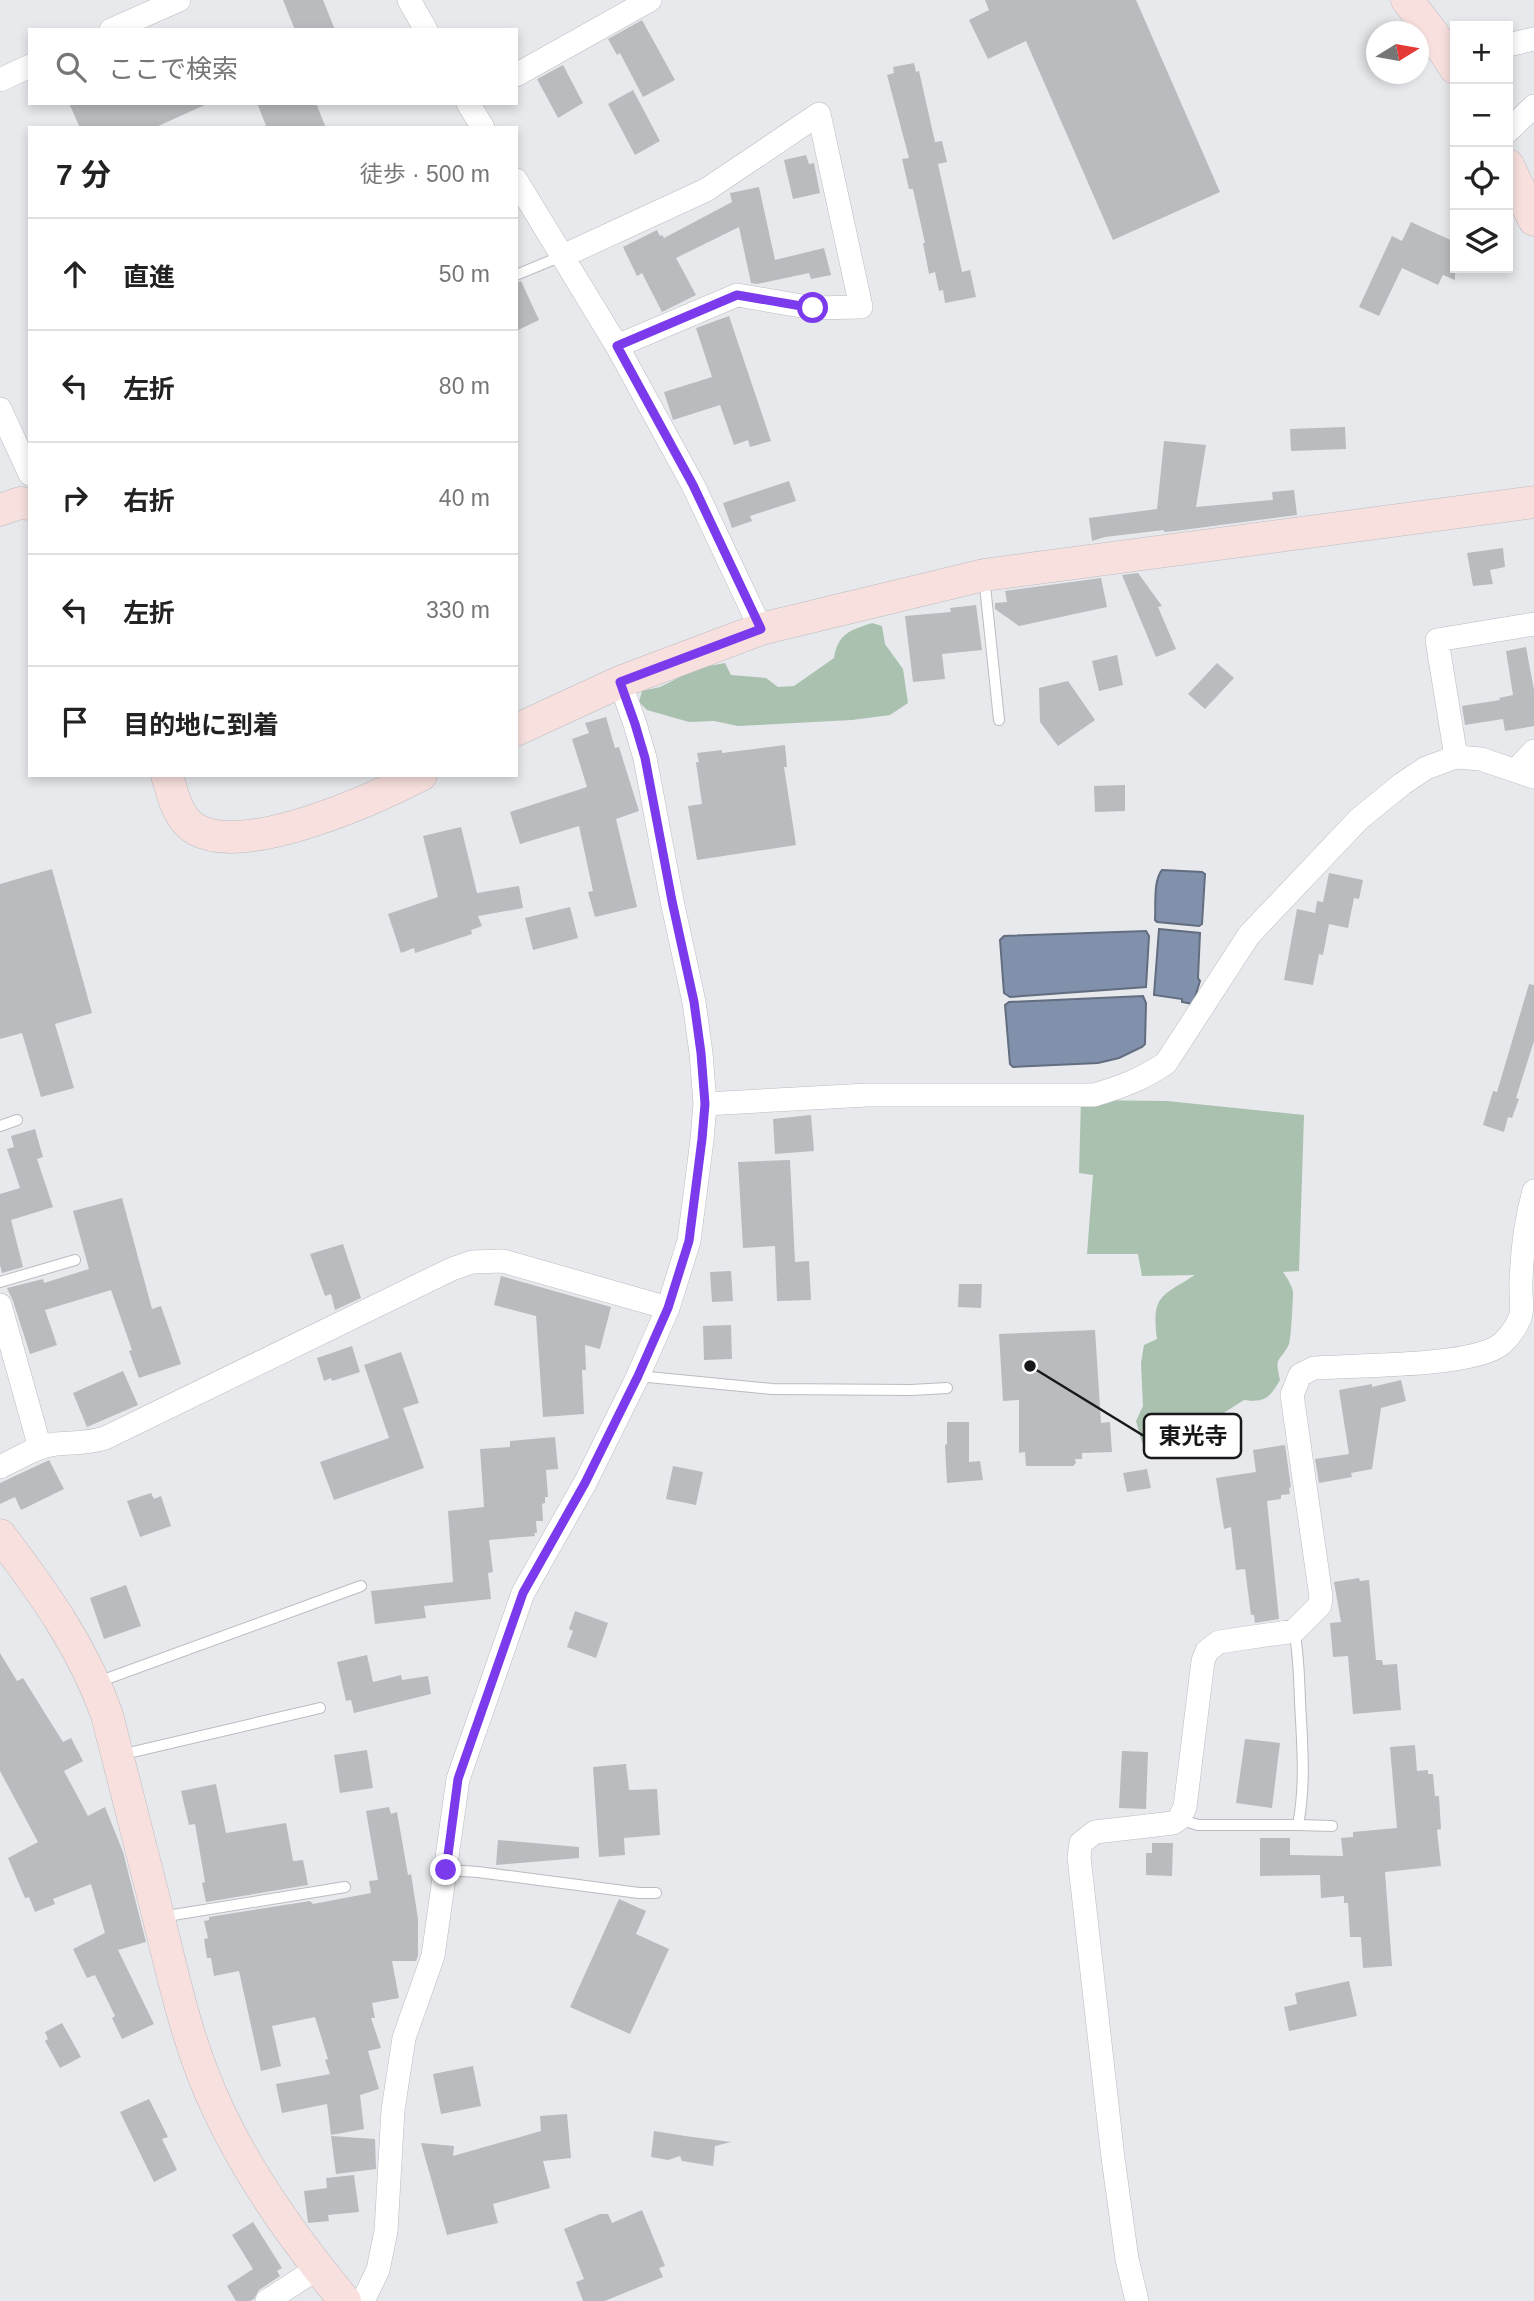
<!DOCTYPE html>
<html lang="ja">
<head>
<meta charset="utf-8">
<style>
	:root { --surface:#fff; --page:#f6f6f6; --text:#222; --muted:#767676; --line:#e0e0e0 }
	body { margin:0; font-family:Arial,"Noto Sans JP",sans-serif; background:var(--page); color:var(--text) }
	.controls { position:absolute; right:21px; top:21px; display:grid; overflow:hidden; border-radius:0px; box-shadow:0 4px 10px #0003 }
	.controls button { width:63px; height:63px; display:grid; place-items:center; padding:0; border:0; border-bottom:2px solid var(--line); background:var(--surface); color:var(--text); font:35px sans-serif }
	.compass { position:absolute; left:1366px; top:21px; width:63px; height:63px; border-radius:50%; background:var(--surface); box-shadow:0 4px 10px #0003; rotate:79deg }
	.stop { position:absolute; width:21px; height:21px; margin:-16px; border:5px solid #7c3aed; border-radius:50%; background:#fff }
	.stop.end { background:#7c3aed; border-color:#fff; box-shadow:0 2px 7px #0008 }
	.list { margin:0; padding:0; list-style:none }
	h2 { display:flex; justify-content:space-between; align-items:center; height:91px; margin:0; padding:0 28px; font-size:30px }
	h2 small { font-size:23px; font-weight:400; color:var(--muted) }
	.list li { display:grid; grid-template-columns:46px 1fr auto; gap:21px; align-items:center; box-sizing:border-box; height:112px; padding:0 28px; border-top:2px solid var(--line) }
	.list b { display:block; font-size:26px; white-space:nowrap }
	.list em { font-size:23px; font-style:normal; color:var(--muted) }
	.icon { flex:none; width:38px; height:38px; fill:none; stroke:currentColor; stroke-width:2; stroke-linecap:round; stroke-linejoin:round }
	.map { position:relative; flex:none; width:1534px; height:2301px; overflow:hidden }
	.search { position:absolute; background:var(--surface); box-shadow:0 4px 10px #0003; left:28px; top:28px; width:490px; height:77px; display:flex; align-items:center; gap:18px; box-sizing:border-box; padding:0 24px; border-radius:0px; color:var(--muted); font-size:26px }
	.panel { position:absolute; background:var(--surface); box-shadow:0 4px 10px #0003; left:28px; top:126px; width:490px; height:651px; border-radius:0px }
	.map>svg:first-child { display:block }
	.green { fill:#aac1af }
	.water { fill:#8291ab; stroke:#626d80; stroke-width:2 }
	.building { fill:#b9bbbf }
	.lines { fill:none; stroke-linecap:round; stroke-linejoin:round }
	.lane-casing { stroke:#babcc0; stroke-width:12 }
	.street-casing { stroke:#babcc0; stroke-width:24 }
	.secondary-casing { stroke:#babcc0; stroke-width:33 }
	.lane { stroke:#fff; stroke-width:10 }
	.street { stroke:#fff; stroke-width:23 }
	.secondary { stroke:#f8e0de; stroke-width:32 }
	.route { stroke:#7c3aed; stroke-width:9 }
	.leader { fill:none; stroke:#18181a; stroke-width:2.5 }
	.callout-dot { fill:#18181a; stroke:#fff; stroke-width:2.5 }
	.callout { fill:#fff; stroke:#18181a; stroke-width:2.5 }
	.callout-label { font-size:23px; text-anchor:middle; font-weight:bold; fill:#18181a }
</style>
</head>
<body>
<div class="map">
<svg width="1534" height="2301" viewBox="0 0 1534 2301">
	<rect width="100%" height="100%" fill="#e7e9ed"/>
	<path class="green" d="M 872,623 L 882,626 L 885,644 L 903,669 L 908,703 L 890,715 L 852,720 L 738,726 L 714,721 L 689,722 L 647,710 L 639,702 L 642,691 L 660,687 L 698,668 L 725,663 L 731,675 L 766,678 L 778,687 L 794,686 L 834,658 C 838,633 851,630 872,623 Z
		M 1081,1100 L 1167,1101 L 1304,1115 L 1299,1271 L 1283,1272 C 1287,1278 1292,1285 1293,1292 C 1293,1298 1291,1340 1289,1344 C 1280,1363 1274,1355 1280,1380 C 1270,1397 1266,1403 1244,1400 L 1183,1439 L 1158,1447 L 1142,1443 L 1136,1421 L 1143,1406 L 1141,1363 L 1144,1345 L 1157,1339 C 1151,1295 1162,1296 1195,1275 L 1142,1276 L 1138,1254 L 1087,1254 L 1093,1175 L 1079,1173 Z"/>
	<path class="water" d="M 1162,870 L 1202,872 L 1205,874 L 1202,924 L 1199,926 L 1157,922 L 1155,920 C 1156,905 1153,881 1162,870 Z
		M 1159,929 L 1200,933 L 1198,978 L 1200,981 L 1193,1004 L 1182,1002 L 1182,999 L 1154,995 Z
		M 1146,931 L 1149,936 L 1146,987 L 1010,997 L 1004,993 L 1000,940 L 1004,936 Z
		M 1143,996 L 1146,1003 L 1145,1044 L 1142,1047 L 1119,1058 L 1098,1063 L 1013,1067 L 1010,1064 L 1005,1005 L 1009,1002 Z"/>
	<path class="building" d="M 283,0 L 323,0 L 335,30 L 295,30 Z
		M 985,0 L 1136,0 L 1220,192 L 1113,240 L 1026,41 L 988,59 L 969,20 L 989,10 Z
		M 642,20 L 675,80 L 643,97 L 620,53 L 617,55 L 608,39 Z
		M 914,63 L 916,72 L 919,71 L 935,142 L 942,141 L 947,162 L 938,164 L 962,272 L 970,270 L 976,297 L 945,303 L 943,290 L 939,291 L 935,272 L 929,274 L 923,243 L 925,243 L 913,189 L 909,189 L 902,159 L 909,158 L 887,75 L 894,73 L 893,67 Z
		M 563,65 L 583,103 L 558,118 L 537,79 Z
		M 633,90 L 660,141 L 635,155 L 608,104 Z
		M 69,103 L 209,103 L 154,128 L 80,128 Z
		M 257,103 L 316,103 L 326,128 L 267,128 Z
		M 806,155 L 809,164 L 814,163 L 820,193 L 793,199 L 784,160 Z
		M 759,187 L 775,260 L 824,248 L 831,275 L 811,279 L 809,273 L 757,284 L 751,283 L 739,227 L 676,258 L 696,295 L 662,312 L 642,273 L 637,276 L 623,247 L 657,230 L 660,236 L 662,235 L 664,238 L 732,202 L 730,193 Z
		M 1411,222 L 1455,242 L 1455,280 L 1443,275 L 1438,285 L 1402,268 L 1379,316 L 1359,307 L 1392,236 L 1402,241 Z
		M 521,281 L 539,320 L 516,331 L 516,283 Z
		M 729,316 L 771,441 L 750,447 L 748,440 L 734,445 L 720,405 L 673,420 L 664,392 L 712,377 L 696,328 Z
		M 1345,427 L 1346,449 L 1291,451 L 1290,429 Z
		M 1164,441 L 1206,445 L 1196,507 L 1273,500 L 1272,492 L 1294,490 L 1297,515 L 1175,531 L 1164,532 L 1164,530 L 1105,537 L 1092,541 L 1089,518 L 1157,509 Z
		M 789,481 L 796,501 L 750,516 L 752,521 L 732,528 L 723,503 Z
		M 1503,548 L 1505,567 L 1490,570 L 1493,584 L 1473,586 L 1467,553 Z
		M 1138,573 L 1162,606 L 1158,607 L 1176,649 L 1156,657 L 1122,575 Z
		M 1101,578 L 1107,607 L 1019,626 L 995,609 L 995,603 L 1007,602 L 1005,591 Z
		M 976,605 L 982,650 L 942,654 L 945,679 L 913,682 L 905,616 L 951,612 L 950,608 Z
		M 1526,647 L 1534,690 L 1534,726 L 1505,731 L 1503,719 L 1465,725 L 1462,706 L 1500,700 L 1499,698 L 1513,695 L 1506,651 Z
		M 1117,655 L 1123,685 L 1099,691 L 1092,661 Z
		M 1217,663 L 1234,678 L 1205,709 L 1188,694 Z
		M 1068,681 L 1095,720 L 1058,746 L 1040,722 L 1039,688 Z
		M 606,717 L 615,748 L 619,747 L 639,811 L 616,819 L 637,907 L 595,917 L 588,892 L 593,891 L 579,826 L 520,844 L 510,812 L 587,787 L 572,739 L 589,733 L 585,723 Z
		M 785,745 L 787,767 L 784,767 L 796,845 L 697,860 L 688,806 L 702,804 L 696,762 L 699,762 L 697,753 L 722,750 L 722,753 Z
		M 1125,785 L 1125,811 L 1095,812 L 1094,786 Z
		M 461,827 L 477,893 L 519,886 L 523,908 L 478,916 L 482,926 L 471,930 L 472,934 L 415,953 L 414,948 L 401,953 L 388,914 L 438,897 L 423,836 Z
		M 52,869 L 92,1013 L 55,1024 L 74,1088 L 41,1097 L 22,1033 L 0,1039 L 0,884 Z
		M 1329,873 L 1363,880 L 1359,899 L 1354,898 L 1348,928 L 1329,924 L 1323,955 L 1319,954 L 1313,985 L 1284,980 L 1297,909 L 1315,913 L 1317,901 L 1323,902 Z
		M 570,907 L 578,938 L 533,950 L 525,918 Z
		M 1529,984 L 1534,985 L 1534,1041 L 1516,1098 L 1519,1099 L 1512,1118 L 1508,1117 L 1504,1132 L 1483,1125 L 1493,1091 L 1497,1092 Z
		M 811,1115 L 814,1151 L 775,1154 L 773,1119 Z
		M 35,1129 L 43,1157 L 37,1159 L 53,1207 L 11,1220 L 23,1267 L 2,1273 L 0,1265 L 0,1194 L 20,1188 L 7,1149 L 14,1147 L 11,1136 Z
		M 790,1160 L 795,1262 L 809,1261 L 811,1300 L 777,1301 L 775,1246 L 743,1248 L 738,1162 Z
		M 122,1198 L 152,1309 L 161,1306 L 181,1364 L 139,1378 L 129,1351 L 132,1350 L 111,1290 L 45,1310 L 57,1345 L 30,1354 L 13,1301 L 7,1288 L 43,1279 L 44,1283 L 89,1269 L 73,1211 Z
		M 343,1244 L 361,1298 L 335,1310 L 331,1294 L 325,1296 L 310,1254 Z
		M 731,1271 L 733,1301 L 712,1302 L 710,1272 Z
		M 501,1276 L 611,1307 L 600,1349 L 585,1345 L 586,1370 L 582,1370 L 584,1414 L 543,1417 L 536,1316 L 494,1305 Z
		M 959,1284 L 982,1284 L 981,1308 L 958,1307 Z
		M 731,1325 L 732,1359 L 704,1360 L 703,1326 Z
		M 1095,1330 L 1101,1423 L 1110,1422 L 1112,1452 L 1082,1453 L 1082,1459 L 1075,1459 L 1076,1463 L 1073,1466 L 1026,1466 L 1025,1452 L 1019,1453 L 1019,1400 L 1003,1401 L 999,1334 Z
		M 352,1346 L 360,1372 L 332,1381 L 331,1378 L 324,1381 L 317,1358 Z
		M 401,1352 L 419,1403 L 403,1408 L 424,1468 L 334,1500 L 320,1462 L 389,1438 L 364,1365 Z
		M 123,1371 L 138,1405 L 87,1427 L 73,1393 Z
		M 1401,1380 L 1406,1401 L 1381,1408 L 1372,1469 L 1351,1473 L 1352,1477 L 1319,1483 L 1315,1459 L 1349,1454 L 1339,1390 L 1372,1384 L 1372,1387 Z
		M 947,1422 L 969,1422 L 969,1462 L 980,1461 L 983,1480 L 947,1483 L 945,1445 L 947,1444 Z
		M 555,1437 L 558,1469 L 546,1470 L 548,1497 L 545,1497 L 545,1503 L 542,1504 L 543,1521 L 536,1521 L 537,1533 L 534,1533 L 535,1536 L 489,1540 L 493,1572 L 488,1573 L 491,1599 L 424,1606 L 426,1618 L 375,1624 L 371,1591 L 453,1582 L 448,1511 L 484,1507 L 480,1449 L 510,1447 L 510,1441 Z
		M 1285,1445 L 1291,1487 L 1289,1488 L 1290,1494 L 1281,1495 L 1281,1499 L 1267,1501 L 1279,1619 L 1255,1623 L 1254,1615 L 1251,1615 L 1245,1569 L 1236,1570 L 1231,1527 L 1224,1529 L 1216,1478 L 1256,1472 L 1253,1450 Z
		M 49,1460 L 64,1489 L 21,1510 L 15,1497 L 0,1504 L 0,1483 Z
		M 673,1466 L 703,1472 L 696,1505 L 666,1499 Z
		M 1147,1469 L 1151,1488 L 1127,1492 L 1123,1473 Z
		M 151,1493 L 154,1499 L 161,1496 L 171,1526 L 140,1537 L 127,1501 Z
		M 1359,1578 L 1360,1581 L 1369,1580 L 1376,1660 L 1382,1660 L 1383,1665 L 1397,1664 L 1401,1710 L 1353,1714 L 1348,1656 L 1333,1657 L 1330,1623 L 1341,1622 L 1334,1582 Z
		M 126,1585 L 141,1626 L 104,1639 L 90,1598 Z
		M 575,1611 L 608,1623 L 596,1658 L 567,1647 L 573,1631 L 569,1629 Z
		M 0,1653 L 17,1681 L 23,1678 L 63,1742 L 71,1738 L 83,1761 L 64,1771 L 88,1816 L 105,1807 L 123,1852 L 146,1942 L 118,1950 L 154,2024 L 122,2039 L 112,2018 L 115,2016 L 95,1975 L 87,1978 L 73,1949 L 105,1933 L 91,1884 L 53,1899 L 55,1904 L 35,1912 L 29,1897 L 25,1898 L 8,1858 L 38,1842 L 0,1771 Z
		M 367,1655 L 373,1682 L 401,1675 L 402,1680 L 428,1676 L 431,1694 L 354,1713 L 351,1700 L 346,1701 L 337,1662 Z
		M 1245,1739 L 1280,1743 L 1272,1808 L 1236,1803 Z
		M 1415,1745 L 1417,1771 L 1428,1770 L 1428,1774 L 1433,1774 L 1435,1796 L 1439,1796 L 1441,1829 L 1437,1830 L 1441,1866 L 1385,1872 L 1392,1966 L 1363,1968 L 1361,1937 L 1350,1937 L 1348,1903 L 1344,1903 L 1344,1896 L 1321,1898 L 1320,1875 L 1260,1876 L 1260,1838 L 1290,1838 L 1290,1855 L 1343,1856 L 1341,1838 L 1353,1837 L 1353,1832 L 1397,1828 L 1390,1747 Z
		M 367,1750 L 373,1788 L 340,1793 L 334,1755 Z
		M 1122,1751 L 1148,1752 L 1146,1809 L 1119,1808 Z
		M 626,1764 L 629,1790 L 657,1789 L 660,1835 L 624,1838 L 625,1855 L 599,1857 L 593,1767 Z
		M 216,1784 L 226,1833 L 286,1823 L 293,1861 L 303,1860 L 308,1885 L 206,1902 L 202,1883 L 205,1882 L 195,1824 L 189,1825 L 181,1791 Z
		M 389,1807 L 391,1814 L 397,1812 L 408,1875 L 411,1874 L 418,1919 L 418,1956 L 416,1961 L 392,1961 L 399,1998 L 372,2003 L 375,2018 L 371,2018 L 381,2048 L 368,2051 L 379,2089 L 360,2095 L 364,2129 L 331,2135 L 327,2104 L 282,2113 L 276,2084 L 330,2074 L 325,2060 L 328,2059 L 315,2017 L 272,2026 L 281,2066 L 261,2071 L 239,1971 L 214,1976 L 211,1958 L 207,1958 L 204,1939 L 208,1938 L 204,1921 L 209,1920 L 209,1917 L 310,1901 L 313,1904 L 371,1893 L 369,1881 L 378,1880 L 366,1811 Z
		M 498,1840 L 579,1847 L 579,1858 L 496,1865 Z
		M 1152,1843 L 1173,1843 L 1172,1876 L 1146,1875 L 1146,1853 L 1152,1853 Z
		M 619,1899 L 646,1911 L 636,1934 L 669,1949 L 630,2034 L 570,2007 Z
		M 1349,1981 L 1357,2016 L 1289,2031 L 1284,2007 L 1297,2004 L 1295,1993 Z
		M 62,2023 L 81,2057 L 60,2068 L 45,2041 L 48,2039 L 45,2032 Z
		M 473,2066 L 481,2106 L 441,2114 L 433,2074 Z
		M 149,2099 L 168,2137 L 162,2139 L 177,2170 L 154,2182 L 120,2112 Z
		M 567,2114 L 571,2158 L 543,2161 L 550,2188 L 493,2204 L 498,2223 L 447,2235 L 421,2143 L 454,2146 L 453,2156 L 541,2131 L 540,2116 Z
		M 654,2131 L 685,2136 L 731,2142 L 715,2146 L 713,2166 L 682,2161 L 680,2156 L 668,2160 L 651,2157 Z
		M 331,2136 L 375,2139 L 376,2169 L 336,2174 Z
		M 354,2175 L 359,2212 L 328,2215 L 329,2221 L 308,2223 L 304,2191 L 327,2188 L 326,2178 Z
		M 642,2210 L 665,2266 L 659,2268 L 663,2277 L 605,2301 L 583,2301 L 576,2282 L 584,2279 L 564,2229 L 600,2214 L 608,2214 L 612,2223 Z
		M 253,2222 L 282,2268 L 277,2271 L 280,2276 L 259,2290 L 254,2299 L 250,2301 L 236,2301 L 227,2286 L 253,2269 L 232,2235 Z"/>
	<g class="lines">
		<g class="lane-casing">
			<path id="lane" d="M 516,275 L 562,256
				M 984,576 L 999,720
				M 0,1126 L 17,1120
				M 0,1282 L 75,1260
				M 638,1376 L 772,1389 L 911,1390 L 947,1388
				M 98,1682 L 361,1586
				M 120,1755 L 320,1708
				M 1179,1819 L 1198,1825 L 1298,1825 C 1306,1784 1302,1742 1300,1701 C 1299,1678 1299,1654 1294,1631
				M 1298,1825 L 1332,1826
				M 446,1870 L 478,1872 L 639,1893 L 656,1893
				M 161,1917 L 345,1887"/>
		</g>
		<g class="street-casing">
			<path id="street" d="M 409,0 L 426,30
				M 111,30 L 179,0
				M 1508,45 L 1534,39
				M 516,75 L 650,0
				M 0,80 L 30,66
				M 468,103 L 483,128
				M 1508,131 L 1534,106
				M 516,180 L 617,346 L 693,485 L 761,629
				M 563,256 L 706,190 L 819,114 L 861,307 L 813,308 L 737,295 L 617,346
				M 0,409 L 30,474
				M 1456,757 L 1437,640 L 1534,624
				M 1516,770 L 1534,751
				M 705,1104 L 867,1095 L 1094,1095 C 1121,1087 1143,1079 1166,1063 L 1249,935 L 1359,819 L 1402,784 L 1426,768 L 1456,757 L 1481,759 L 1534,777
				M 0,1305 L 40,1448
				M 0,1467 C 17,1459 37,1446 56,1444 C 74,1442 86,1444 105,1438 L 452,1269 L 472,1262 L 503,1261 L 668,1308
				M 267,2301 L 318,2268
				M 363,2301 L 378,2270 L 386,2231 L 393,2110 L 404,2038 L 433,1956 L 458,1779 L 523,1593 L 585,1483 L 638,1376 L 668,1308 L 689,1241 L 702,1140 L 705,1104 L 701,1053 L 694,1002 L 672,901 L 645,758 L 635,724 L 620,682
				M 1137,2301 L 1127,2259 L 1113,2158 L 1079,1857 L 1081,1843 L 1095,1832 L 1173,1823 L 1179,1819 L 1185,1807 L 1203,1661 L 1207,1651 L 1219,1642 L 1294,1631 L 1320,1605 L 1321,1597 L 1292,1395 L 1300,1375 L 1314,1368 C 1355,1365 1470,1367 1500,1345 C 1508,1339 1519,1324 1521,1314 C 1523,1304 1520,1292 1521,1282 C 1522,1252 1526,1219 1534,1191"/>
		</g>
		<g class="secondary-casing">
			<path id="secondary" d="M 1407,0 L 1431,31 L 1455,68
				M 1508,165 L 1534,220
				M 0,510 L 20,503 L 30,504
				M 516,730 L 620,682 L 761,629 L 984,575 L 1534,502
				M 167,775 C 173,795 177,819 197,830 C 247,857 374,799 421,775
				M 0,1535 C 43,1592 83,1647 107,1715 C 124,1782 141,1848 158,1915 C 174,1980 188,2046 217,2107 C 249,2177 296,2242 345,2301"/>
		</g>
		<use href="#lane" class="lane"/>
		<use href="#street" class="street"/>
		<use href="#secondary" class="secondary"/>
	</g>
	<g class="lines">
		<path class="route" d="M 446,1870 L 458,1779 L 523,1593 L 585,1483 L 638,1376 L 668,1308 L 689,1241 L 702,1139 L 705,1104 L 701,1053 L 694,1002 L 672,901 L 645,758 L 635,724 L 620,682 L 761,629 L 693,485 L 617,346 L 737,295 L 813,308"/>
	</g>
	<path class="leader" d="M1030 1366L1144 1436"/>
	<circle class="callout-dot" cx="1030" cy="1366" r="7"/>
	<rect class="callout" x="1144" y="1414" width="97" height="44" rx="7"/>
	<g class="callout-label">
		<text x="1193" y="1444">東光寺</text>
	</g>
</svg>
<div class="controls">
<button>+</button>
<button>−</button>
<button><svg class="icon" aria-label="locate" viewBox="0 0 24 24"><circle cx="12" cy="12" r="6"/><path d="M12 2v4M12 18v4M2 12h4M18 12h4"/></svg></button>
<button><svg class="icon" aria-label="layers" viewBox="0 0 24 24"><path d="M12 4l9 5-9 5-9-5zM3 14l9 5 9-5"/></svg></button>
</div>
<svg class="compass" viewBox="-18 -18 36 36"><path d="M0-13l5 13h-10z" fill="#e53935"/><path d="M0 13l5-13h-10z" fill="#767676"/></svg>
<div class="stop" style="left:813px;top:308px"></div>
<div class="stop end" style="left:446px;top:1870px"></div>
<div class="search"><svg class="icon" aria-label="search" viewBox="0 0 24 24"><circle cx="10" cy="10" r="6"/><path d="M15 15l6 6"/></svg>ここで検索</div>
<section class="panel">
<h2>7 分<small>徒歩 · 500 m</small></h2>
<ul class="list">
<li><svg class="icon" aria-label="ahead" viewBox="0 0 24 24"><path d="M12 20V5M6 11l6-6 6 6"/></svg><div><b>直進</b></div><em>50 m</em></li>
<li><svg class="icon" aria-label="left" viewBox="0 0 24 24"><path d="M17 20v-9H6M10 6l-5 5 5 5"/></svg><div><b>左折</b></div><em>80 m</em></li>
<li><svg class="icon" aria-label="right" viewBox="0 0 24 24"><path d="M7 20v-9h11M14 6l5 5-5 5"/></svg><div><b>右折</b></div><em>40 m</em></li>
<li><svg class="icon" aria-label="left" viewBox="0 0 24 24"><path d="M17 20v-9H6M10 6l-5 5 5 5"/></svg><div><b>左折</b></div><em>330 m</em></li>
<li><svg class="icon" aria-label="arrive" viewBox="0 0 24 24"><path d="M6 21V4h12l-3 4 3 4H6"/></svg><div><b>目的地に到着</b></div></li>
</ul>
</section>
</div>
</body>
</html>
